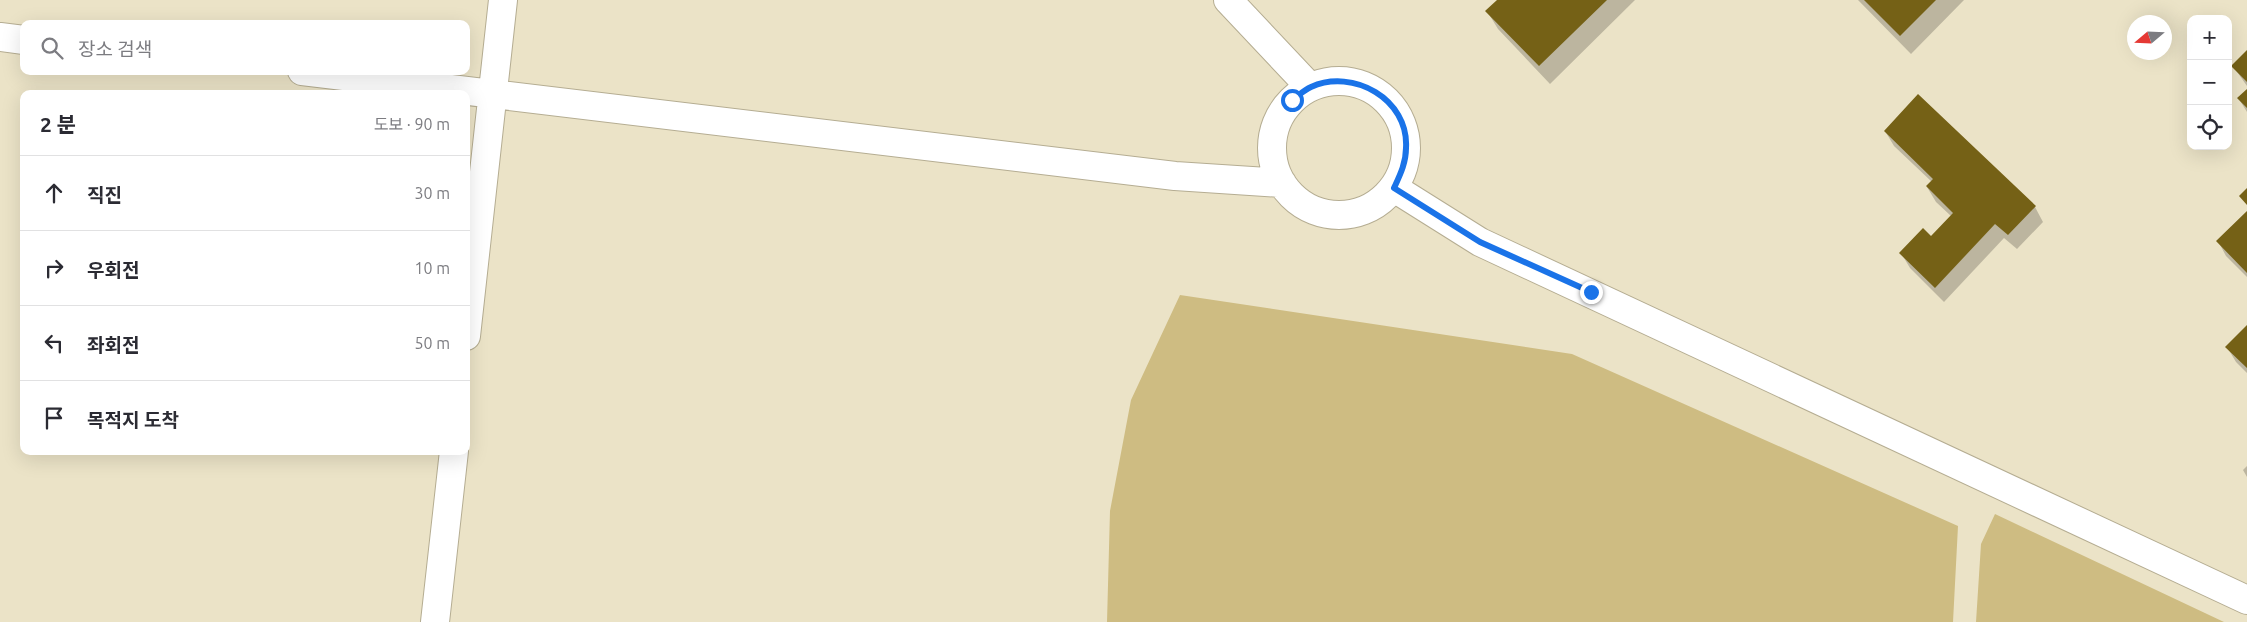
<!DOCTYPE html>
<html lang="ko">
<head>
<meta charset="utf-8">
<style>
	:root { --surface:#fff; --page:#f7f7f7; --text:#2b2b33; --muted:#7c7c81; --line:#e1e1e2 }
	body { margin:0; font-family:Ubuntu,"Noto Sans KR",sans-serif; background:var(--page); color:var(--text) }
	.controls { position:absolute; right:15px; top:15px; display:grid; overflow:hidden; border-radius:10px; box-shadow:0 5px 20px #0002 }
	.controls button { width:45px; height:45px; display:grid; place-items:center; padding:0; border:0; border-bottom:1px solid var(--line); background:var(--surface); color:var(--text); font:25px sans-serif }
	.compass { position:absolute; left:2127px; top:15px; width:45px; height:45px; border-radius:50%; background:var(--surface); box-shadow:0 5px 20px #0002; rotate:251deg }
	.stop { position:absolute; width:15px; height:15px; margin:-11px; border:4px solid #1a73e8; border-radius:50%; background:#fff }
	.stop.end { background:#1a73e8; border-color:#fff; box-shadow:0 1px 5px #0008 }
	.list { margin:0; padding:0; list-style:none }
	h2 { display:flex; justify-content:space-between; align-items:center; height:65px; margin:0; padding:0 20px; font-size:21px }
	h2 small { font-size:16px; font-weight:400; color:var(--muted) }
	.list li { display:grid; grid-template-columns:32px 1fr auto; gap:15px; align-items:center; box-sizing:border-box; height:75px; padding:0 20px; border-top:1px solid var(--line) }
	.list b { display:block; font-size:19px; white-space:nowrap }
	.list em { font-size:16px; font-style:normal; color:var(--muted) }
	.icon { flex:none; width:28px; height:28px; fill:none; stroke:currentColor; stroke-width:2; stroke-linecap:round; stroke-linejoin:round }
	.map { position:relative; flex:none; width:2247px; height:622px; overflow:hidden }
	.search { position:absolute; background:var(--surface); box-shadow:0 5px 20px #0002; left:20px; top:20px; width:450px; height:55px; display:flex; align-items:center; gap:12px; box-sizing:border-box; padding:0 18px; border-radius:10px; color:var(--muted); font-size:19px }
	.panel { position:absolute; background:var(--surface); box-shadow:0 5px 20px #0002; left:20px; top:90px; width:450px; height:365px; border-radius:10px }
	.map>svg:first-child { display:block }
	.green { fill:#cebc82 }
	.shadow { fill:#0003 }
	.building { fill:#756116 }
	.lines { fill:none; stroke-linecap:round; stroke-linejoin:round }
	.street-casing { stroke:#b5ad92; stroke-width:30 }
	.street { stroke:#fff; stroke-width:28 }
	.route { stroke:#1a73e8; stroke-width:6 }
</style>
</head>
<body>
<div class="map">
<svg width="2247" height="622" viewBox="0 0 2247 622">
	<rect width="100%" height="100%" fill="#ebe3c7"/>
	<path class="green" d="M 1180,295 L 1572,354 L 1958,526 L 1953,622 L 1107,622 L 1110,511 L 1131,400 Z
		M 1995,514 L 2224,622 L 1976,622 L 1981,544 Z"/>
	<path class="shadow" d="M 1498,0 L 1635,0 L 1550,84 L 1498,29 L 1487,11 Z
		M 1858,0 L 1964,0 L 1911,54 Z
		M 2247,52 L 2247,86 L 2233,66 Z
		M 2247,91 L 2247,112 L 2239,99 Z
		M 1885,131 L 2035,207 L 2043,222 L 2017,249 L 2004,238 L 1944,302 L 1910,268 L 1901,253 L 1931,238 L 1951,216 L 1936,202 L 1927,187 L 1932,182 L 1894,146 Z
		M 2247,212 L 2247,277 L 2226,256 L 2218,241 Z
		M 2247,326 L 2247,373 L 2236,362 L 2227,347 Z
		M 2247,466 L 2247,477 L 2243,470 Z"/>
	<path class="building" d="M 1497,0 L 1607,0 L 1539,66 L 1485,11 Z
		M 1864,0 L 1936,0 L 1900,36 Z
		M 2247,50 L 2247,82 L 2231,66 Z
		M 2247,89 L 2247,108 L 2237,98 Z
		M 1918,94 L 2036,206 L 2008,235 L 1995,224 L 1935,288 L 1899,253 L 1923,228 L 1931,236 L 1953,213 L 1926,186 L 1933,179 L 1884,131 Z
		M 2247,188 L 2247,205 L 2239,196 Z
		M 2247,211 L 2247,273 L 2216,241 Z
		M 2247,325 L 2247,368 L 2225,347 Z"/>
	<g class="lines">
		<g class="street-casing">
			<path id="street" d="M 1228,0 L 1310,87
				M 0,37 L 24,40
				M 302,71 L 1175,176 L 1282,183
				M1272 148a67 67 0 1 1 134 0a67 67 0 1 1-134 0Z
				M 1394,188 L 1480,242 L 2247,600
				M 466,336 L 503,0
				M 435,622 L 454,451"/>
		</g>
		<use href="#street" class="street"/>
	</g>
	<g class="lines">
		<path class="route" d="M 1292,100 C 1298,96 1304,90 1311,87 C 1353,68 1409,99 1406,148 C 1406,163 1400,175 1394,188 L 1480,242 L 1591,292"/>
	</g>
</svg>
<div class="controls">
<button>+</button>
<button>−</button>
<button><svg class="icon" aria-label="locate" viewBox="0 0 24 24"><circle cx="12" cy="12" r="6"/><path d="M12 2v4M12 18v4M2 12h4M18 12h4"/></svg></button>
</div>
<svg class="compass" viewBox="-18 -18 36 36"><path d="M0-13l5 13h-10z" fill="#e53935"/><path d="M0 13l5-13h-10z" fill="#7c7c81"/></svg>
<div class="stop" style="left:1292px;top:100px"></div>
<div class="stop end" style="left:1591px;top:292px"></div>
<div class="search"><svg class="icon" aria-label="search" viewBox="0 0 24 24"><circle cx="10" cy="10" r="6"/><path d="M15 15l6 6"/></svg>장소 검색</div>
<section class="panel">
<h2>2 분<small>도보 · 90 m</small></h2>
<ul class="list">
<li><svg class="icon" aria-label="ahead" viewBox="0 0 24 24"><path d="M12 20V5M6 11l6-6 6 6"/></svg><div><b>직진</b></div><em>30 m</em></li>
<li><svg class="icon" aria-label="right" viewBox="0 0 24 24"><path d="M7 20v-9h11M14 6l5 5-5 5"/></svg><div><b>우회전</b></div><em>10 m</em></li>
<li><svg class="icon" aria-label="left" viewBox="0 0 24 24"><path d="M17 20v-9H6M10 6l-5 5 5 5"/></svg><div><b>좌회전</b></div><em>50 m</em></li>
<li><svg class="icon" aria-label="arrive" viewBox="0 0 24 24"><path d="M6 21V4h12l-3 4 3 4H6"/></svg><div><b>목적지 도착</b></div></li>
</ul>
</section>
</div>
</body>
</html>
